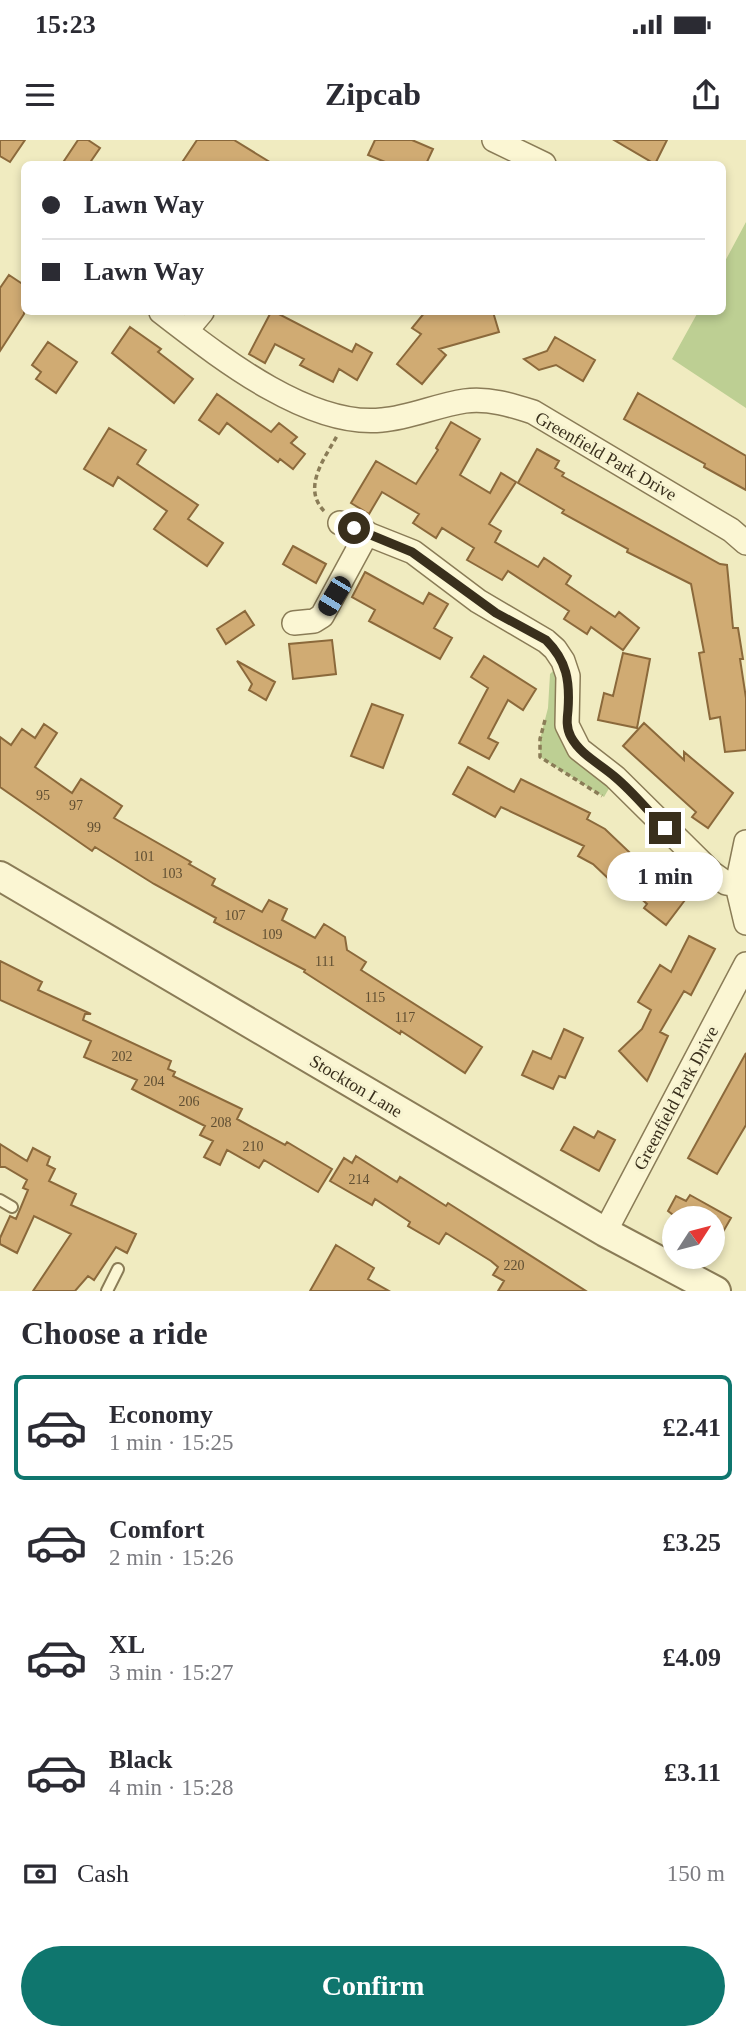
<!DOCTYPE html>
<html lang="en">
<head>
<meta charset="utf-8">
<style>
	body { margin:0; font-family:"Times New Roman",serif; background:#f2f2f3; color:#2b2b33; height:100vh; display:flex; flex-direction:column; font-size:26px; white-space:nowrap }
	* { box-sizing:border-box; margin:0 }
	p { font-size:23px; color:#7c7c81 }
	.icon { flex:none; width:38px; height:38px; fill:none; stroke:currentColor; stroke-width:2; stroke-linecap:round; stroke-linejoin:round }
	.map { position:relative; height:1151px; overflow:hidden }
	.details { display:flex; flex-direction:column; background:#fff; flex:1 }
	.details>* { flex:none }
	.hud { position:absolute; left:21px; top:21px; width:705px; height:154px; border-radius:10px; box-shadow:0 4px 10px #0003; display:grid; align-content:center; height:154px; padding:0 21px; background:#fff }
	.needle { width:46px; rotate:54deg }
	.fabs { position:absolute; left:662px; top:1066px; display:grid; gap:14px }
	.fabs a { display:grid; place-items:center; width:63px; height:63px; border-radius:50%; background:#fff; box-shadow:0 4px 10px #0003; font-size:35px }
	.end { position:absolute; width:32px; height:32px; margin:-16px; border:9px solid #392f1c; background:#fff; box-shadow:0 0 0 4px #fff }
	.from { border-radius:50% }
	.bubble { position:absolute; height:49px; border-radius:24px; background:#fff; box-shadow:0 4px 10px #0003; font-size:23px; font-weight:700; line-height:49px; text-align:center }
	.car { position:absolute; width:21px; height:42px; margin:-21px -10px; border-radius:9px; box-shadow:0 0 5px 2px #0007; background:linear-gradient(#222 24%,#8ab4d8 0 40%,#222 0 76%,#8ab4d8 0 86%,#222 0) }
	.hud b { display:flex; align-items:center; gap:24px; height:66px; font-size:26px }
	.hud b+b { border-top:2px solid #e1e1e2 }
	.hud i { width:18px; height:18px; background:#2b2b33 }
	ul { padding:0; list-style:none }
	li { display:flex; align-items:center; gap:21px; height:105px; margin:0 14px 10px; padding:0 7px; border:4px solid transparent; border-radius:10px }
	li div { flex:1 }
	li b { display:block; font-size:26px }
	li em { font-style:normal; font-weight:700 }
	li.current { border-color:#0f766e }
	li>.icon { width:63px; height:63px; stroke-width:1.5 }
	h2 { padding:0 21px; font-size:32px; line-height:84px }
	.pay { display:flex; align-items:center; gap:18px; height:77px; padding:0 21px; font-size:26px }
	.pay p { margin-inline-start:auto }
	.action { display:flex; gap:14px; margin-top:auto; padding:14px 21px }
	.action a { flex:1; height:80px; border-radius:42px; background:#0f766e; color:#fff; font-size:28px; font-weight:700; line-height:80px; text-align:center }
	.status { display:flex; justify-content:space-between; align-items:center; height:49px; padding:0 35px; background:#fff; direction:ltr }
	.status svg { height:19px; fill:currentColor }
	header { display:flex; justify-content:space-between; align-items:center; height:91px; padding:0 21px; background:#fff; font-size:32px; font-weight:700 }
	.map>svg:first-child { display:block }
	.green { fill:#bdcf93 }
	.building { fill:#d0ab73; stroke:#8b693b; stroke-width:2 }
	.lines { fill:none; stroke-linecap:round; stroke-linejoin:round }
	.service-casing { stroke:#8a7c57; stroke-width:14 }
	.minor-casing { stroke:#8a7c57; stroke-width:26 }
	.tertiary-casing { stroke:#8a7c57; stroke-width:32 }
	.path { stroke:#8a7c57; stroke-width:3.5; stroke-dasharray:5 3.5; stroke-linecap:butt }
	.service { stroke:#fbf6d3; stroke-width:10 }
	.minor { stroke:#fbf6d3; stroke-width:23 }
	.tertiary { stroke:#fbf6d3; stroke-width:28 }
	.route { stroke:#392f1c; stroke-width:9 }
	.labels { text-anchor:middle; dominant-baseline:central; stroke-width:6; stroke-linejoin:round; paint-order:stroke }
	.number-label { font-size:14px; fill:#5f4e32 }
	.street-label { font-size:18px; fill:#392f1c; stroke:#f7f3d0 }
</style>
</head>
<body>
<div class="status"><b>15:23</b><svg viewBox="0 0 49 12"><path d="M0 12V9h3v3zM5 12V6h3v6zM10 12V3h3v9zM15 12V0h3v12zM26 1h20v11H26zM47 4h2v5h-2z"/></svg></div>
<header><svg class="icon" aria-label="menu" viewBox="0 0 24 24"><path d="M4 6h16M4 12h16M4 18h16"/></svg>Zipcab<svg class="icon" aria-label="share" viewBox="0 0 24 24"><path d="M12 15V3M7 8l5-5 5 5M5 13v7h14v-7"/></svg></header>
<div class="map">
<svg width="746" height="1151" viewBox="0 0 746 1151">
	<rect width="100%" height="100%" fill="#f0ebc0"/>
	<path class="green" d="M746 82V268L672 219 698 172H723V125Z
		M556 528C559 550 555 594 567 611 574 622 599 636 611 645L604 657 540 617V599L548 568 550 534Z"/>
	<path class="building" d="M0 0H25L10 22 0 16Z
		M78 0H88L100 8 89 24H62Z
		M197 0H234L273 24H181Z
		M375 0H412L433 9 426 24H390L368 15Z
		M614 0H667L655 24Z
		M9 135 24 145V174L0 211V148Z
		M271 172H275L352 212 356 204 372 213 357 240 339 229 333 242 300 225 304 219 275 204 265 223 249 214Z
		M425 172H493L499 192 439 209 446 215 422 244 397 224 421 194 412 188Z
		M130 187 161 209 158 212 193 239 174 263 112 213Z
		M555 197 595 220 583 241 556 225 539 230 524 219 547 211Z
		M48 202 77 222 56 253 36 239 41 232 32 225Z
		M638 253 746 316V350L704 327 705 324 624 279Z
		M217 254 271 292 279 283 297 297 291 303 305 314 293 329 280 319 278 322 227 283 219 294 199 280Z
		M451 282 480 299 460 335 490 353 501 333 516 342 489 384 501 391 495 402 538 427 544 418 571 436 566 444 615 477 619 472 639 488 623 510 591 487 587 494 564 479 569 471 508 431 502 440 467 420 474 408 442 388 436 398 413 383 419 374 382 352 369 374 351 363 376 321 416 344 438 310 436 308Z
		M109 288 146 310 137 324 198 365 188 379 223 403 207 426 154 389 167 371 118 337 113 346 84 329Z
		M537 309 559 321 555 328 564 333 562 336 720 424 727 425 733 488H738L743 519H740L746 558V610L725 612 720 577 710 579 699 513 704 512 691 444 627 412 628 409 562 373 564 370 518 343Z
		M293 406 326 424 316 443 283 424Z
		M365 432 423 464 429 453 448 464 434 488 452 498 440 519 369 481 375 470 352 457Z
		M245 471 254 485 226 504 217 489Z
		M332 500 336 534 293 539 289 504Z
		M623 513 650 519 637 588 598 580 604 553 613 556Z
		M484 516 536 549 523 570 508 560 488 598 498 603 489 619 459 603 488 548 471 537Z
		M237 521 275 542 266 560 249 550 252 544Z
		M372 564 403 575 383 628 351 616Z
		M644 583 684 620V612L733 653 708 688 692 677 696 672 623 606Z
		M44 584 57 593 35 627 72 653 81 639 122 666 114 678 191 722 189 724 215 739 212 745 262 772 269 760 287 769 282 780 315 798 324 784 345 797 347 810 366 822 361 830 482 907 465 933 401 891 400 894 332 850 304 832 305 830 214 782 216 778 154 744 95 707 92 711 0 647V597L11 605 22 589 35 598Z
		M468 627 514 652 521 639 590 673 587 679 605 689 649 731 685 760 666 785 644 768 647 764 616 736 611 741 593 724 578 716 584 706 501 667 495 677 453 654Z
		M689 796 715 809 691 855 684 851 660 892 668 896 647 941 619 911 642 889 651 870 638 862 660 825 671 832Z
		M0 821 42 842 38 850 91 874H85L83 880 171 921 168 929 175 932 173 936 242 969 237 979 285 1005 287 1002 332 1029 318 1052 264 1020 259 1028 227 1010 220 1025 204 1017 213 1001 200 995 205 986 132 949 137 940 84 917 91 901 0 860Z
		M564 889 583 898 565 938 559 936 553 949 522 935 533 911 551 919Z
		M746 913V985L717 1034 688 1018Z
		M574 987 594 998 598 991 615 1000 599 1031 561 1010Z
		M0 1004 27 1021 33 1008 50 1017 47 1025 55 1029 49 1041 76 1054 71 1065 136 1094 127 1113 116 1107 94 1140 88 1136 75 1151H33L71 1094 34 1076 17 1113 0 1104V1098L10 1076 16 1079 28 1050 23 1048 27 1040 5 1027H0Z
		M356 1016 397 1042 400 1037 446 1066 448 1063 586 1151H498L504 1141 493 1135 498 1127 491 1121 446 1093 439 1104 408 1086 410 1082 375 1059 372 1065 330 1041 344 1018 352 1023Z
		M690 1055 731 1078 712 1111V1078H677L668 1071 676 1056 686 1061Z
		M336 1105 374 1128 368 1139 389 1151H310Z"/>
	<g class="lines">
		<defs>
			<path id="service" d="M0 1060 12 1067
				M107 1151 118 1129"/>
			<path id="minor" d="M494 0 544 24
				M161 172C217 215 308 288 382 280 410 278 437 265 465 261 489 258 511 265 533 272L731 390 746 403
				M186 191 202 172
				M340 383 413 412 478 461 546 501 555 509 563 521 568 536 567 585 579 609 615 637 712 733 726 743 737 745
				M294 483 314 481 322 476 367 393
				M746 702 737 745 746 783
				M605 1092 746 824"/>
			<path id="tertiary" d="M0 736 605 1092 716 1151"/>
		</defs>
		<use href="#service" class="service-casing"/>
		<use href="#minor" class="minor-casing"/>
		<use href="#tertiary" class="tertiary-casing"/>
		<path class="path" d="M324 371C302 348 324 319 337 296
			M545 580 540 599V617L602 656"/>
		<use href="#service" class="service"/>
		<use href="#minor" class="minor"/>
		<use href="#tertiary" class="tertiary"/>
	</g>
	<g class="lines">
		<path class="route" d="M354 388 412 412 496 473 546 500C567 521 570 541 568 570 567 579 566 588 571 597 580 614 600 624 615 637 633 652 648 671 665 688"/>
	</g>
	<g class="labels">
		<g class="number-label">
			<text x="43" y="655">95</text>
			<text x="76" y="665">97</text>
			<text x="94" y="687">99</text>
			<text x="144" y="716">101</text>
			<text x="172" y="733">103</text>
			<text x="235" y="775">107</text>
			<text x="272" y="794">109</text>
			<text x="325" y="821">111</text>
			<text x="375" y="857">115</text>
			<text x="405" y="877">117</text>
			<text x="122" y="916">202</text>
			<text x="154" y="941">204</text>
			<text x="189" y="961">206</text>
			<text x="221" y="982">208</text>
			<text x="253" y="1006">210</text>
			<text x="359" y="1039">214</text>
			<text x="514" y="1125">220</text>
		</g>
		<g class="street-label">
			<text transform="translate(606 316) rotate(30)">Greenfield Park Drive</text>
			<text transform="translate(356 946) rotate(31)">Stockton Lane</text>
			<text transform="translate(676 958) rotate(-62)">Greenfield Park Drive</text>
		</g>
	</g>
</svg>
<div class="fabs">
<a><svg class="needle" viewBox="-14 -14 28 28"><path d="M0-13l5 13h-10z" fill="#e53935"/><path d="M0 13l5-13h-10z" fill="#7c7c81"/></svg></a>
</div>
<i class="end from" style="left:354px;top:388px"></i>
<i class="end" style="left:665px;top:688px"></i>
<div class="bubble" style="left:607px;top:712px;width:116px">1 min</div>
<i class="car" style="left:334px;top:456px;rotate:211deg"></i>
<div class="hud">
<b><i class="from"></i>Lawn Way</b>
<b><i></i>Lawn Way</b>
</div>
</div>
<section class="details">
<h2>Choose a ride</h2>
<ul>
<li class="current"><svg class="icon" aria-label="car" viewBox="0 0 24 24"><path d="M5 17H2v-5l4-1 3-4h7l3 4 3 1v5h-3M9 17h6M6 11h13"/><circle cx="7" cy="17" r="2"/><circle cx="17" cy="17" r="2"/></svg><div><b>Economy</b><p>1 min · 15:25</p></div><em>£2.41</em></li>
<li><svg class="icon" aria-label="car" viewBox="0 0 24 24"><path d="M5 17H2v-5l4-1 3-4h7l3 4 3 1v5h-3M9 17h6M6 11h13"/><circle cx="7" cy="17" r="2"/><circle cx="17" cy="17" r="2"/></svg><div><b>Comfort</b><p>2 min · 15:26</p></div><em>£3.25</em></li>
<li><svg class="icon" aria-label="car" viewBox="0 0 24 24"><path d="M5 17H2v-5l4-1 3-4h7l3 4 3 1v5h-3M9 17h6M6 11h13"/><circle cx="7" cy="17" r="2"/><circle cx="17" cy="17" r="2"/></svg><div><b>XL</b><p>3 min · 15:27</p></div><em>£4.09</em></li>
<li><svg class="icon" aria-label="car" viewBox="0 0 24 24"><path d="M5 17H2v-5l4-1 3-4h7l3 4 3 1v5h-3M9 17h6M6 11h13"/><circle cx="7" cy="17" r="2"/><circle cx="17" cy="17" r="2"/></svg><div><b>Black</b><p>4 min · 15:28</p></div><em>£3.11</em></li>
</ul>
<div class="pay"><svg class="icon" aria-label="cash" viewBox="0 0 24 24"><path d="M3 7h18v10H3z"/><circle cx="12" cy="12" r="2"/></svg>Cash<p>150 m</p></div>
<div class="action"><a>Confirm</a></div>
</section>
</body>
</html>
